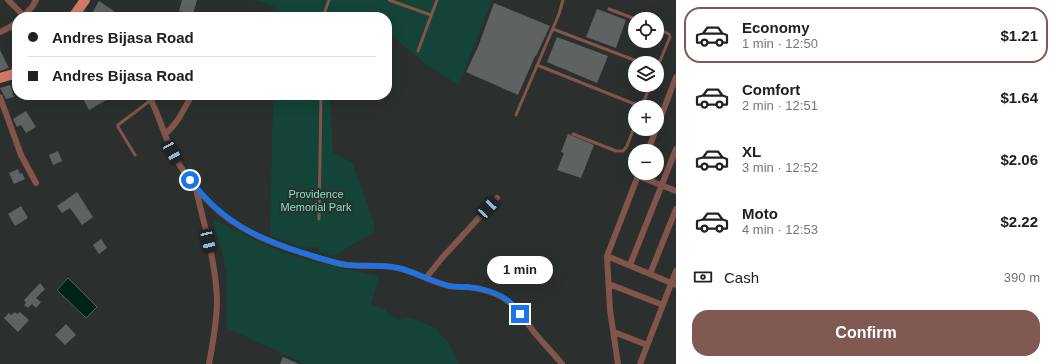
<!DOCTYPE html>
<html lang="en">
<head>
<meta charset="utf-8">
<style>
	body { margin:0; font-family:Arial,sans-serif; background:#f2f2f2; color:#202124; height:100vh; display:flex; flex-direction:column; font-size:15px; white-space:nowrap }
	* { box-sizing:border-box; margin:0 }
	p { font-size:13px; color:#757577 }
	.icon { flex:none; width:22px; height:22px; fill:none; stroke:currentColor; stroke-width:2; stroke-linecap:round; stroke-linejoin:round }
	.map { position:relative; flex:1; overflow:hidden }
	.panel { display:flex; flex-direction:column; background:#fff; width:380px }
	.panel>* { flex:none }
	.top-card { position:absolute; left:12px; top:12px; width:380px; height:88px; border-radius:16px; box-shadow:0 4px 16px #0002; display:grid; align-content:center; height:88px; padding:0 16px; background:#fff }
	.controls { position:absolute; left:628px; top:12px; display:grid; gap:8px }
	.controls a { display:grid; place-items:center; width:36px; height:36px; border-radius:50%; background:#fff; box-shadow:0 4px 16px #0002; font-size:20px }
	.end { position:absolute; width:18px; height:18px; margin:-9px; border:5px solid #1a73e8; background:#fff; box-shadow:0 0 0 2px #fff }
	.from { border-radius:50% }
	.bubble { position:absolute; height:28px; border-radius:14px; background:#fff; box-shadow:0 4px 16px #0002; font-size:13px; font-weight:600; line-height:28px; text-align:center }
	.car { position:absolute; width:12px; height:24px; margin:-12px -6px; border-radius:5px; box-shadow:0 0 3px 1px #0007; background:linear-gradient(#222 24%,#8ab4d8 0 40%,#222 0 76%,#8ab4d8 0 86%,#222 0) }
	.top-card b { display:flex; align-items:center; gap:14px; height:38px; font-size:15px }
	.top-card b+b { border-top:1px solid #e0e0e0 }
	.top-card i { width:10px; height:10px; background:#202124 }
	ul { padding:7px 0 0; list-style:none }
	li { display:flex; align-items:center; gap:12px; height:56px; margin:0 8px 6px; padding:0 8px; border:2px solid transparent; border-radius:16px }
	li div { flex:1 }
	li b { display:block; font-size:15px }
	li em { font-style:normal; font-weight:600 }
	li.current { border-color:#7f5952 }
	li>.icon { width:36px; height:36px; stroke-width:1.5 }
	.pay { display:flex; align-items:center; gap:10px; height:44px; padding:0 16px; font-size:15px }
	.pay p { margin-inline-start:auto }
	.primary-button { display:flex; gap:8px; margin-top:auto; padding:8px 16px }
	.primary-button a { flex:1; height:46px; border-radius:16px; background:#7f5952; color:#fff; font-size:16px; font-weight:600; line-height:46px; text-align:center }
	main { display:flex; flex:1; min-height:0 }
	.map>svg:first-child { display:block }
	.green { fill:#144337 }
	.water { fill:#002219; stroke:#49625b }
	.building { fill:#5e6361 }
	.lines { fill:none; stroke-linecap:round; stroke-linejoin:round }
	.service { stroke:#82554b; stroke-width:3 }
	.minor { stroke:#82554b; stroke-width:6 }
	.primary { stroke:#d37a66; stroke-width:10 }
	.route { stroke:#1a73e8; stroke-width:5 }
	.labels { text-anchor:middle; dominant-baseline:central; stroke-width:4; stroke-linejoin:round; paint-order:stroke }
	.park-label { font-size:11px; fill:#7ce4c7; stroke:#2b2f2e }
</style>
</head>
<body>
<main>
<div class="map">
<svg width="676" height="364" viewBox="0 0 676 364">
	<rect width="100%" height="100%" fill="#2b2f2e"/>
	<path class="green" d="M253 0H492L459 85 428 66 390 34 387 33V17H275V7Z
		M273 95H330L333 153 352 162 374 223V232L334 256 320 252 317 247 302 248 270 235Z
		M213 218C237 231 260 244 286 253 316 263 348 269 379 276L371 304 385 309 390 315 400 320 410 318 436 328 449 344 459 364H305L227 328V273Z"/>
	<path class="water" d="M68 278 97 307 86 318 57 290Z"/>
	<path class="building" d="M182 0H197L193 14 179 11Z
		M99 1 114 11 109 17H81L85 11 91 15Z
		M494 3 550 26 536 56H535L518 95 466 72 478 47Z
		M597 9 626 20 616 48 586 37Z
		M557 37 608 56 597 83 547 62Z
		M0 50 9 68 0 71Z
		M10 85 14 97 6 99 0 88Z
		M81 95H106L108 99 89 110Z
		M26 111 36 127 26 133 21 125 17 127 13 119Z
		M568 134 594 145 581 178 557 170 564 153 561 152Z
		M58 151 62 161 53 165 49 155Z
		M18 169 20 174 22 173 25 179 14 184 9 173Z
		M77 192 93 217 82 225 70 208 62 213 57 206Z
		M21 206 28 218 15 226 8 214Z
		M101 239 107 248 99 254 93 245Z
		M40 283 45 289 36 298 41 302 36 308 32 304 28 308 24 305 26 303 24 300Z
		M15 312 17 314 20 312 29 320 18 332 4 318 9 313 11 315Z
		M66 324 76 335 65 345 55 335Z
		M283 357 299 364H280Z"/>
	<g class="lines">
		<path class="service" d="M389 0 431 15
			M609 9 635 19
			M323 17 329 0
			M657 28 669 34 670 37 657 68
			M553 29 642 63
			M418 51 437 0
			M537 65 642 107
			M642 107 650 85
			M516 115 559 14 563 0
			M573 134 616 151H623L627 146 635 125
			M135 155 118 127V125L151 100
			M319 219 321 95"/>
		<path class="minor" d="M8 0 25 17
			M23 17 32 7 36 0
			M0 32 10 27 17 22
			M148 95C159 113 163 134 173 153 182 172 196 189 211 204 237 230 271 243 306 254 319 258 333 263 347 265 364 267 381 264 398 268 416 272 431 282 449 286 455 287 461 287 467 287 481 288 498 293 509 302 519 310 526 322 534 332 543 343 553 353 562 364
			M0 97 21 155 36 183
			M657 127 676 77
			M165 134C178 124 184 108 192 95
			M648 151 656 129
			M638 176 676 191
			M196 189C204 225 216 263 217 300 217 321 213 343 209 364
			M607 256 676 285
			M630 265 676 149
			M650 274 676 209
			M426 278 442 258 497 198
			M609 284 663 305
			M614 332 647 345
			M618 364 610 310 607 256 639 173
			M640 364 676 271"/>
		<path class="primary" d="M73 17 85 0
			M0 78 17 73"/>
	</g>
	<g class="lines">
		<path class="route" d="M190 180C223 222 254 237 303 253 317 257 332 262 347 265 364 267 381 264 398 268 416 272 432 282 450 286 456 287 462 287 468 287 482 288 500 293 510 302 514 306 517 310 520 314"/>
	</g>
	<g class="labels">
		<g class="park-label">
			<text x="316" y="194">Providence<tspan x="316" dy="13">Memorial Park</tspan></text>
		</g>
	</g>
</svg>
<div class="controls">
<a><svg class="icon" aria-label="locate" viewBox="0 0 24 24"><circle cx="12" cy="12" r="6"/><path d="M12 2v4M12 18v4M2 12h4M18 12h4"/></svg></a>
<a><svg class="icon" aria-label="layers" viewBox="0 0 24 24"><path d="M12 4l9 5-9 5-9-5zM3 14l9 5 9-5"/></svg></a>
<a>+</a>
<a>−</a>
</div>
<i class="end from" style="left:190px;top:180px"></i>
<i class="end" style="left:520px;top:314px"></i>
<div class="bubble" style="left:487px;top:256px;width:66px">1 min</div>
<i class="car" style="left:172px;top:152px;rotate:151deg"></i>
<i class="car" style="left:488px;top:208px;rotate:43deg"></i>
<i class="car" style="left:208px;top:241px;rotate:167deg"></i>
<div class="top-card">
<b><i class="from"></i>Andres Bijasa Road</b>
<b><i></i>Andres Bijasa Road</b>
</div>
</div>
<section class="panel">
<ul>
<li class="current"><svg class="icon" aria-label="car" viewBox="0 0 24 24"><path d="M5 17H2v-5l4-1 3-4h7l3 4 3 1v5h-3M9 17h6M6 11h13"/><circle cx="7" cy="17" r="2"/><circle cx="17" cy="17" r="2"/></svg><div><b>Economy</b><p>1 min · 12:50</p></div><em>$1.21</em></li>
<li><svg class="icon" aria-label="car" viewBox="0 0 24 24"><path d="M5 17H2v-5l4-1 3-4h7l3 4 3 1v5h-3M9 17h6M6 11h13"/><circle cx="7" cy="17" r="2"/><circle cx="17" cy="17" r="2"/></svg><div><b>Comfort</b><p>2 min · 12:51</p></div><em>$1.64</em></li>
<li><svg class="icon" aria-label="car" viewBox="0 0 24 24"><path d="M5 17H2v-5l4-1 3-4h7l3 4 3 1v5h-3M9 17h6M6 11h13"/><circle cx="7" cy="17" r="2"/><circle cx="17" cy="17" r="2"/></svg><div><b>XL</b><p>3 min · 12:52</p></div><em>$2.06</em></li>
<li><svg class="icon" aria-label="car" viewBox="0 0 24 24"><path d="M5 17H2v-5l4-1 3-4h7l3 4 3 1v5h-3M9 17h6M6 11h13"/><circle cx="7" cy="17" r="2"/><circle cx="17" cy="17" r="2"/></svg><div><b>Moto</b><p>4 min · 12:53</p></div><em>$2.22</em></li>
</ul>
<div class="pay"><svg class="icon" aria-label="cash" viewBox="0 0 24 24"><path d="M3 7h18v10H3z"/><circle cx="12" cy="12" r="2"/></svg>Cash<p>390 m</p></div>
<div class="primary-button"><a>Confirm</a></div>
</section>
</main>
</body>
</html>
